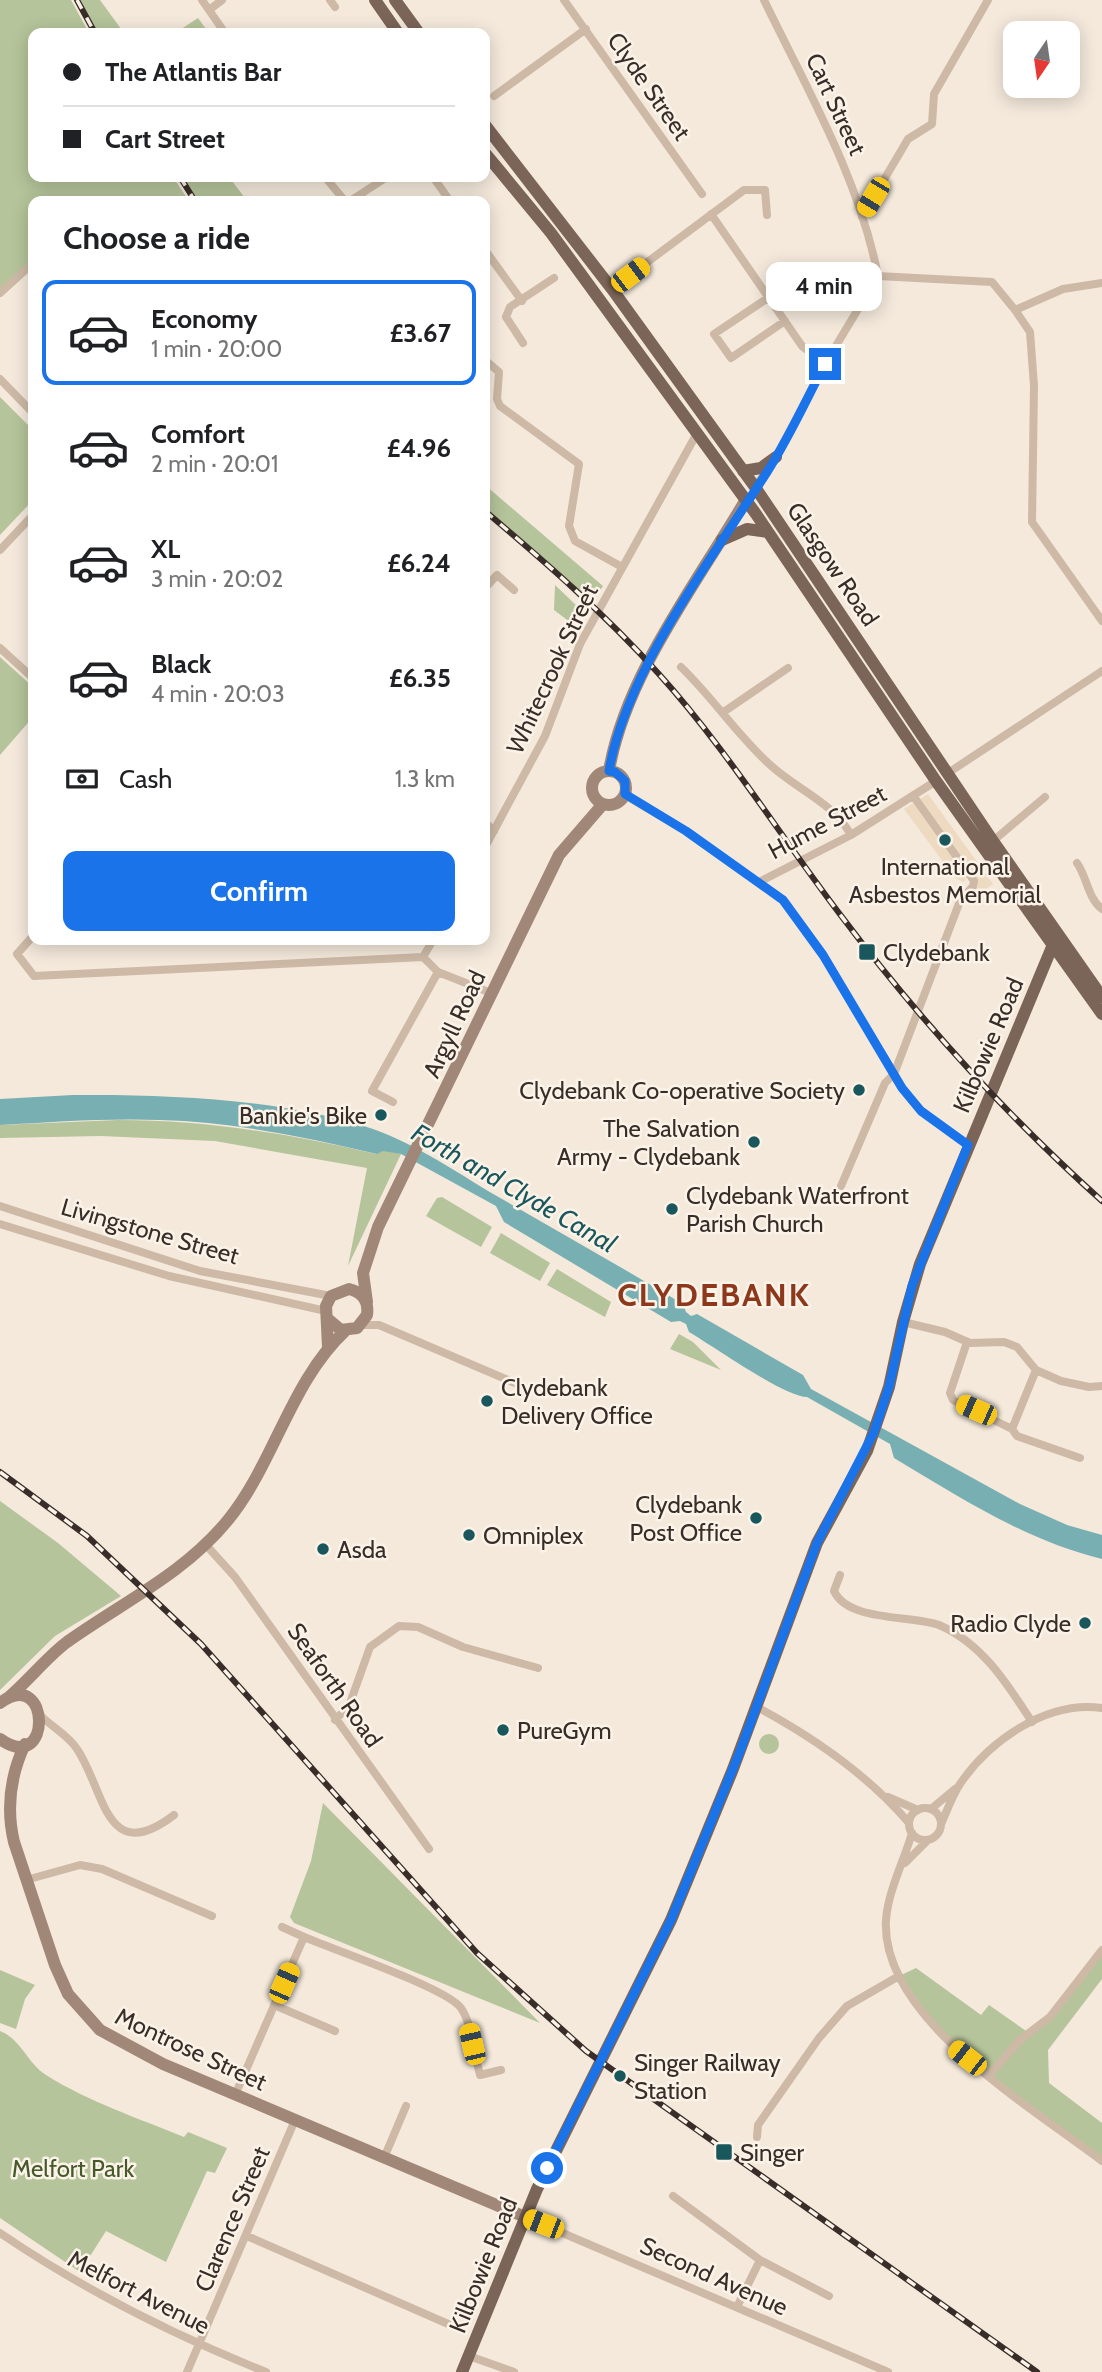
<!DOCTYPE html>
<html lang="en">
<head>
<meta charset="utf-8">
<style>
	body { margin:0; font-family:Cabin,sans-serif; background:#f6f6f6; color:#202124; height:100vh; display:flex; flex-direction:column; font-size:26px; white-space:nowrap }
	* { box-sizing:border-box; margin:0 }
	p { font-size:23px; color:#757577 }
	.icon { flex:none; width:38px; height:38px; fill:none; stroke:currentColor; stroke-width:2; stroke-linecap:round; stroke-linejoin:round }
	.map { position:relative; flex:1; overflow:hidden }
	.side { position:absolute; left:28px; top:196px; width:462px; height:749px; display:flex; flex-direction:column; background:#fff; border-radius:14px; box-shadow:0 4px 18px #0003 }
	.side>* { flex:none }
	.guide { position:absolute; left:28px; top:28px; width:462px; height:154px; border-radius:14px; box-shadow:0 4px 18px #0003; display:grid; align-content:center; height:154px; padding:0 35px; background:#fff }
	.needle { width:46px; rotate:193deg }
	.tools { position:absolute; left:1003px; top:21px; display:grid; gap:14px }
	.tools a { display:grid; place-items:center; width:77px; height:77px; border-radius:14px; background:#fff; box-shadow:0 4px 18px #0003; font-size:35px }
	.end { position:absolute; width:32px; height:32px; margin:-16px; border:9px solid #1a73e8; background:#fff; box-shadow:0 0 0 4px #fff }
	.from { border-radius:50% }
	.bubble { position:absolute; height:49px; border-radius:14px; background:#fff; box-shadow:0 4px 18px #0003; font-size:23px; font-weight:800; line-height:49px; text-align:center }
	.car { position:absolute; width:21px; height:42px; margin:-21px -10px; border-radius:9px; box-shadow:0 0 5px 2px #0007; background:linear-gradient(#f5c518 24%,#345 0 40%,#f5c518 0 76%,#345 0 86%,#f5c518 0) }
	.guide b { display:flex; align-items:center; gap:24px; height:66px; font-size:26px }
	.guide b+b { border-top:2px solid #e0e0e0 }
	.guide i { width:18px; height:18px; background:#202124 }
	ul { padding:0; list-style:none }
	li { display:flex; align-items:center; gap:21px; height:105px; margin:0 14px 10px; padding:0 21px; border:4px solid transparent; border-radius:14px }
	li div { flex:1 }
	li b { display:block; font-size:26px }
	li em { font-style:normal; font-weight:800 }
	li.current { border-color:#1a73e8 }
	li>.icon { width:63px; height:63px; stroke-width:1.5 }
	h2 { padding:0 35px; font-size:32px; line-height:84px }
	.pay { display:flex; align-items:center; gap:18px; height:77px; padding:0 35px; font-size:26px }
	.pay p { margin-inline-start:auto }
	.cta { display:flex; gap:14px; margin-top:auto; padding:14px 35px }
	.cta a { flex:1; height:80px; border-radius:14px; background:#1a73e8; color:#fff; font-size:28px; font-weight:800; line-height:80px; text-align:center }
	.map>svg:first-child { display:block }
	.green { fill:#b5c49a }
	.plaza { fill:#eddac1 }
	.water { fill:#78afb3 }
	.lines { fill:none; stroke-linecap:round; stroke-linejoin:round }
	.street { stroke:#cdb9a6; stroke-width:8 }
	.secondary { stroke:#a18777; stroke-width:12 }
	.primary { stroke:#7b6458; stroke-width:12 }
	.rail-casing { stroke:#382d28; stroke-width:6 }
	.rail { stroke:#fbf3e8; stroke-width:3.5; stroke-dasharray:10; stroke-linecap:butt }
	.route { stroke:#1a73e8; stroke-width:9 }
	.poi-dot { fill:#1a575d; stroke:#fbf3e8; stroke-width:2.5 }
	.labels { text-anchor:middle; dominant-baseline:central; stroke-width:5; stroke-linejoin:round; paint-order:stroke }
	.street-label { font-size:24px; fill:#382d28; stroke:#fbf3e8 }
	.poi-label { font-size:24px; fill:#382d28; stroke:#fbf3e8; text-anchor:start }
	.park-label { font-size:24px; fill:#46592a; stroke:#fbf3e8 }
	.water-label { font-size:26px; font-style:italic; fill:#1a575d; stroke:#fbf3e8 }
	.district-label { font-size:32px; font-weight:bold; letter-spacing:2px; fill:#8d381b; stroke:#fbf3e8 }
</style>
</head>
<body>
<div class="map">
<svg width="1102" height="2372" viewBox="0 0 1102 2372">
	<rect width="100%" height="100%" fill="#f4e9db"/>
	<path class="green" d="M0 0H71L89 33H33V177H173L189 201H33V263L0 293Z
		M77 0H100L124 33H95Z
		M198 18 209 33H175Z
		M180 177H229L245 198 241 201H195Z
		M0 397 33 430V500L0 535Z
		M485 485 603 586 593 602 485 511Z
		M555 585 580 609 574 625 554 610Z
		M0 657 33 687V717L0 755Z
		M118 1120C206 1120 291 1134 376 1154L383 1150 401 1154 348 1266 367 1168 215 1141 101 1136 0 1138V1125Z
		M442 1197 492 1227 481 1247 426 1216 437 1198Z
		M501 1233 550 1263 540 1281 490 1253Z
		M557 1269 611 1302 605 1317 547 1285Z
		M679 1334 693 1342 721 1370 670 1349Z
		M0 1501 58 1543 121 1596 55 1636 0 1690Z
		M759 1744a10 10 0 1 1 20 0a10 10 0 1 1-20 0Z
		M323 1803 540 2023 294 1923 290 1917 311 1861Z
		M1102 1950V1979L1048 2050 1049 2083 1102 2123V2161L945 2041 899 1976 916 1968 981 2015 989 2005 1029 2033 1050 2017Z
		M0 1970 35 1985 25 1999 16 2029 0 2023Z
		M0 2031C21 2039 28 2064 46 2075 89 2102 138 2118 184 2137L188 2132 227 2148 215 2173 207 2171 166 2262 106 2231 80 2272 0 2218Z"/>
	<path class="plaza" d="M928 794 993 884 978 894 967 876 964 882 955 878 904 809Z"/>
	<path class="water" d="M73 1095C166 1094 285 1099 373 1129 416 1144 456 1172 495 1195 558 1231 621 1267 683 1304L686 1312 691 1316 697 1314 803 1375 811 1389 1020 1504 1067 1525 1102 1535V1559C1027 1541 959 1497 894 1458L890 1444 807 1397C785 1397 713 1346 689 1332L686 1324 680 1321 671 1322 504 1222 496 1206 401 1154 383 1151 377 1154C306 1137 233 1122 160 1120 107 1118 53 1122 0 1125V1099Z"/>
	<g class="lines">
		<path class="street" d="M202 0 225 33
			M330 0 335 7
			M564 0 702 194
			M209 10 222 0
			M494 96 586 29
			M325 177 345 201
			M433 177 450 201
			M350 201 387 177
			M711 214 802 346 825 364
			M862 217 908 139 932 124 934 94 988 0
			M485 250 522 301
			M630 275 744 190H765L767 215
			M878 276 992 282 1015 310 1063 289 1102 283
			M0 293 33 263
			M768 298 714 334 731 358 785 321
			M1015 310 1030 332 1034 386 1032 522 1102 621
			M523 343 506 317 510 307 554 278
			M485 360 499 372 497 399 500 406 579 464 569 526 575 541 622 567
			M0 379 33 413
			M755 487 776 457 825 364 878 276C859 178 807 89 764 0
			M0 550 33 515
			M485 588 497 575 514 590
			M0 648 33 678
			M681 667C712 697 736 733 767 762 796 790 831 800 851 835
			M725 711 788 668
			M948 773 1102 671
			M625 795 686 831 783 900 823 955 902 1088 921 1111 968 1145
			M485 822 494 831
			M993 841 1045 797
			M485 847 545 736 580 644 696 435
			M1077 863C1087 877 1088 899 1102 909
			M759 882 851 835 936 781
			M33 936 17 954 34 976 423 957 438 972 491 993
			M423 957 433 940
			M393 1102 372 1091 438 972
			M841 1186 885 1083 894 1074 960 901 973 886 974 881 914 797
			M0 1206 200 1271 331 1296
			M0 1224 169 1276 326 1311
			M903 1322 945 1332 970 1343 1004 1342 1017 1347 1036 1370 1061 1381 1089 1387 1102 1386
			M362 1325H379L522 1386
			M967 1342 950 1393 953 1400 1012 1429
			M1036 1370 1012 1429 1017 1436 1080 1458
			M206 1545 235 1577 429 1849
			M840 1575 834 1591C848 1622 913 1615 939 1625 982 1643 1008 1685 1032 1722
			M757 1707C813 1737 868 1775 909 1823
			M41 1716C52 1727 69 1736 77 1749 105 1790 105 1868 174 1815
			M335 1720 349 1706 370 1647 399 1626 418 1627 463 1647 538 1668
			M888 1797 918 1810
			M909 1824a16 16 0 1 1 32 0a16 16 0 1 1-32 0Z
			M931 1809 955 1789
			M941 1824C947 1811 952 1796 960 1784 989 1741 1047 1700 1102 1708
			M912 1833C904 1861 888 1891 886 1920 880 2018 1033 2108 1102 2161
			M905 1863 928 1840
			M26 1880 80 1865 102 1869 212 1916
			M282 1927 304 1937
			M274 2005 335 2031
			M989 2075 1021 2039 1050 2017 1102 1950
			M235 2095 304 1937C332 1949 447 1988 461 2008 473 2026 474 2054 480 2075L501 2070
			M757 2137 758 2125 819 2038 847 2006 899 1976
			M384 2158 406 2106
			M673 2196 760 2260 737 2307
			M525 2217 888 2372
			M0 2233C84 2290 171 2334 266 2372
			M247 2236 455 2327
			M760 2260 829 2296
			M469 2356 514 2372
			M187 2372 295 2120"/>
		<path class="secondary" d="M609 771C625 676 697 583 745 501
			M592 788a17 17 0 1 1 34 0a17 17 0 1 1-34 0Z
			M367 1302 363 1273 378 1227 559 855 603 804
			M328 1347 326 1306 331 1296 349 1289C362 1292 369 1301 367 1315L357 1328 341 1330 328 1319
			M9 1697C29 1680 47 1657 67 1642 123 1602 184 1574 228 1520 275 1462 290 1382 346 1330
			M0 1703C51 1665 53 1777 0 1739
			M25 1744C10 1776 6 1808 14 1842L55 1965 68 1994 100 2030 163 2064 525 2217"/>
		<path class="primary" d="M375 0 398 33
			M395 0 419 33
			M485 125 612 289 755 487 993 841 1102 997
			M485 153 551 233 756 514 936 781 1102 1014
			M743 471 761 468 776 457
			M722 540 747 529 768 532
			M462 2372 537 2189 671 1920 733 1769 817 1543 867 1451 889 1387 903 1322 920 1264 1057 935"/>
		<defs>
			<path id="rail" d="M77 0 95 33
				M180 177 195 201
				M485 511C545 562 605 614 658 673 725 747 779 834 839 913 918 1018 1005 1114 1102 1201
				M0 1472 87 1536 201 1644 477 1953 586 2051 1037 2372"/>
		</defs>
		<use href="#rail" class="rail-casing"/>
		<use href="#rail" class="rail"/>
	</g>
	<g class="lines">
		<path class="route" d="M547 2168 671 1920 739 1754 817 1543 874 1432 889 1387 912 1286 968 1145 921 1111 902 1088 823 955 783 900 686 831 625 794V781L615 772 609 771C626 671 713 557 767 472 789 438 806 400 825 364"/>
	</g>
	<g class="poi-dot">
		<circle cx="945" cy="840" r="7"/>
		<rect x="858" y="943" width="18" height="18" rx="3.5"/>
		<circle cx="859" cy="1090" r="7"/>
		<circle cx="381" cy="1115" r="7"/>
		<circle cx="754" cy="1142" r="7"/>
		<circle cx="672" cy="1209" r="7"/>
		<circle cx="487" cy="1401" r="7"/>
		<circle cx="756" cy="1518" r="7"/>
		<circle cx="469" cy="1535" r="7"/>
		<circle cx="323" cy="1549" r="7"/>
		<circle cx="1085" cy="1623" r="7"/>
		<circle cx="503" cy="1730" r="7"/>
		<circle cx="620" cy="2076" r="7"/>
		<rect x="715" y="2143" width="18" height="18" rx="3.5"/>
	</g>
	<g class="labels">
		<g class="street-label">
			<text transform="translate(649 86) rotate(55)">Clyde Street</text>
			<text transform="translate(836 104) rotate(65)">Cart Street</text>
			<text transform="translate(833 564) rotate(56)">Glasgow Road</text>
			<text transform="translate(552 669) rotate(-65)">Whitecrook Street</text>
			<text transform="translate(827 822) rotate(-28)">Hume Street</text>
			<text transform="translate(454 1024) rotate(-65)">Argyll Road</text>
			<text transform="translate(988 1045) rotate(-67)">Kilbowie Road</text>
			<text transform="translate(150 1231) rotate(16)">Livingstone Street</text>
			<text transform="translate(335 1685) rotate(55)">Seaforth Road</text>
			<text transform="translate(191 2049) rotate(25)">Montrose Street</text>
			<text transform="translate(232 2219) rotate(-67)">Clarence Street</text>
			<text transform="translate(483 2265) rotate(-68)">Kilbowie Road</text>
			<text transform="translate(714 2276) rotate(24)">Second Avenue</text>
			<text transform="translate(139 2292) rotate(27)">Melfort Avenue</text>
		</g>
		<g class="poi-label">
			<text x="945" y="866" text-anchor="middle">International<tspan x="945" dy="28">Asbestos Memorial</tspan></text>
			<text x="883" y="952">Clydebank</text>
			<text x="845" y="1090" text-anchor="end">Clydebank Co-operative Society</text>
			<text x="367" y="1115" text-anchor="end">Bankie's Bike</text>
			<text x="740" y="1128" text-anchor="end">The Salvation<tspan x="740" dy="28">Army - Clydebank</tspan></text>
			<text x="686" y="1195">Clydebank Waterfront<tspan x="686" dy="28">Parish Church</tspan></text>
			<text x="501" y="1387">Clydebank<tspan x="501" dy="28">Delivery Office</tspan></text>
			<text x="742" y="1504" text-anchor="end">Clydebank<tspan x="742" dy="28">Post Office</tspan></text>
			<text x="483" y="1535">Omniplex</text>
			<text x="337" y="1549">Asda</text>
			<text x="1071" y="1623" text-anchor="end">Radio Clyde</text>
			<text x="517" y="1730">PureGym</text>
			<text x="634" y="2062">Singer Railway<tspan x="634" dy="28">Station</tspan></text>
			<text x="740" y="2152">Singer</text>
		</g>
		<g class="park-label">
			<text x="73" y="2168">Melfort Park</text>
		</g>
		<g class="water-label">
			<text transform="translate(514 1188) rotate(30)">Forth and Clyde Canal</text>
		</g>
		<g class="district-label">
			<text x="714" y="1294">CLYDEBANK</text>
		</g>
	</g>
</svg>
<div class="tools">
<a><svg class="needle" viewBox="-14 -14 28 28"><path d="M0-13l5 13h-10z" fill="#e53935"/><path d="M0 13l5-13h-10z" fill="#757577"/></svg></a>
</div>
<i class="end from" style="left:547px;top:2168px"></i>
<i class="end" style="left:825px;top:364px"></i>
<div class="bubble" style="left:766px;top:262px;width:116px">4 min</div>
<i class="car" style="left:873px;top:197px;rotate:211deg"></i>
<i class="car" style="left:630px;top:275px;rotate:53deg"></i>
<i class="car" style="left:976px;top:1410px;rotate:294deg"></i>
<i class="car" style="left:284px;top:1983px;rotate:24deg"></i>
<i class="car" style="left:472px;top:2044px;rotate:347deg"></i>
<i class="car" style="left:967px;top:2058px;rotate:308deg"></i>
<i class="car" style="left:543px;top:2224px;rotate:291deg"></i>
<div class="guide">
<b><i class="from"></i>The Atlantis Bar</b>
<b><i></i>Cart Street</b>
</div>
<section class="side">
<h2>Choose a ride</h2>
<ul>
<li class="current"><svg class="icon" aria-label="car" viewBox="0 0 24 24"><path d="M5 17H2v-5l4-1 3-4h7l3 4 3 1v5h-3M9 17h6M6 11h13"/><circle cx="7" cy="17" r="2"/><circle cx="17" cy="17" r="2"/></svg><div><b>Economy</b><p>1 min · 20:00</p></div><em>£3.67</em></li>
<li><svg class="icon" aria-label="car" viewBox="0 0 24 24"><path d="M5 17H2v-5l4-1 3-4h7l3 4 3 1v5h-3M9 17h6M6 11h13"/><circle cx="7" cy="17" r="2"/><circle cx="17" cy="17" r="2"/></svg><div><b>Comfort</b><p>2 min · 20:01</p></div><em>£4.96</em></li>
<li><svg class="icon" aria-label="car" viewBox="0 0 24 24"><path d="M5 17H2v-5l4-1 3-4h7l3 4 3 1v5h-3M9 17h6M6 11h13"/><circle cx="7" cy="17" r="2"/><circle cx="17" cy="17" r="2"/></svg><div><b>XL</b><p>3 min · 20:02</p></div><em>£6.24</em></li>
<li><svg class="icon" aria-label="car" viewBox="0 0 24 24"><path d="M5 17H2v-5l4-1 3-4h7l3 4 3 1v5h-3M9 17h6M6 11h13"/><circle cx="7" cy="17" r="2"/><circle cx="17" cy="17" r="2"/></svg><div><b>Black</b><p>4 min · 20:03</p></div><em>£6.35</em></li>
</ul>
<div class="pay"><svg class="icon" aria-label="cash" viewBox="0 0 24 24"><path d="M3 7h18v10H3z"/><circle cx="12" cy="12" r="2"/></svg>Cash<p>1.3 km</p></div>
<div class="cta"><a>Confirm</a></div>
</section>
</div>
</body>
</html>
